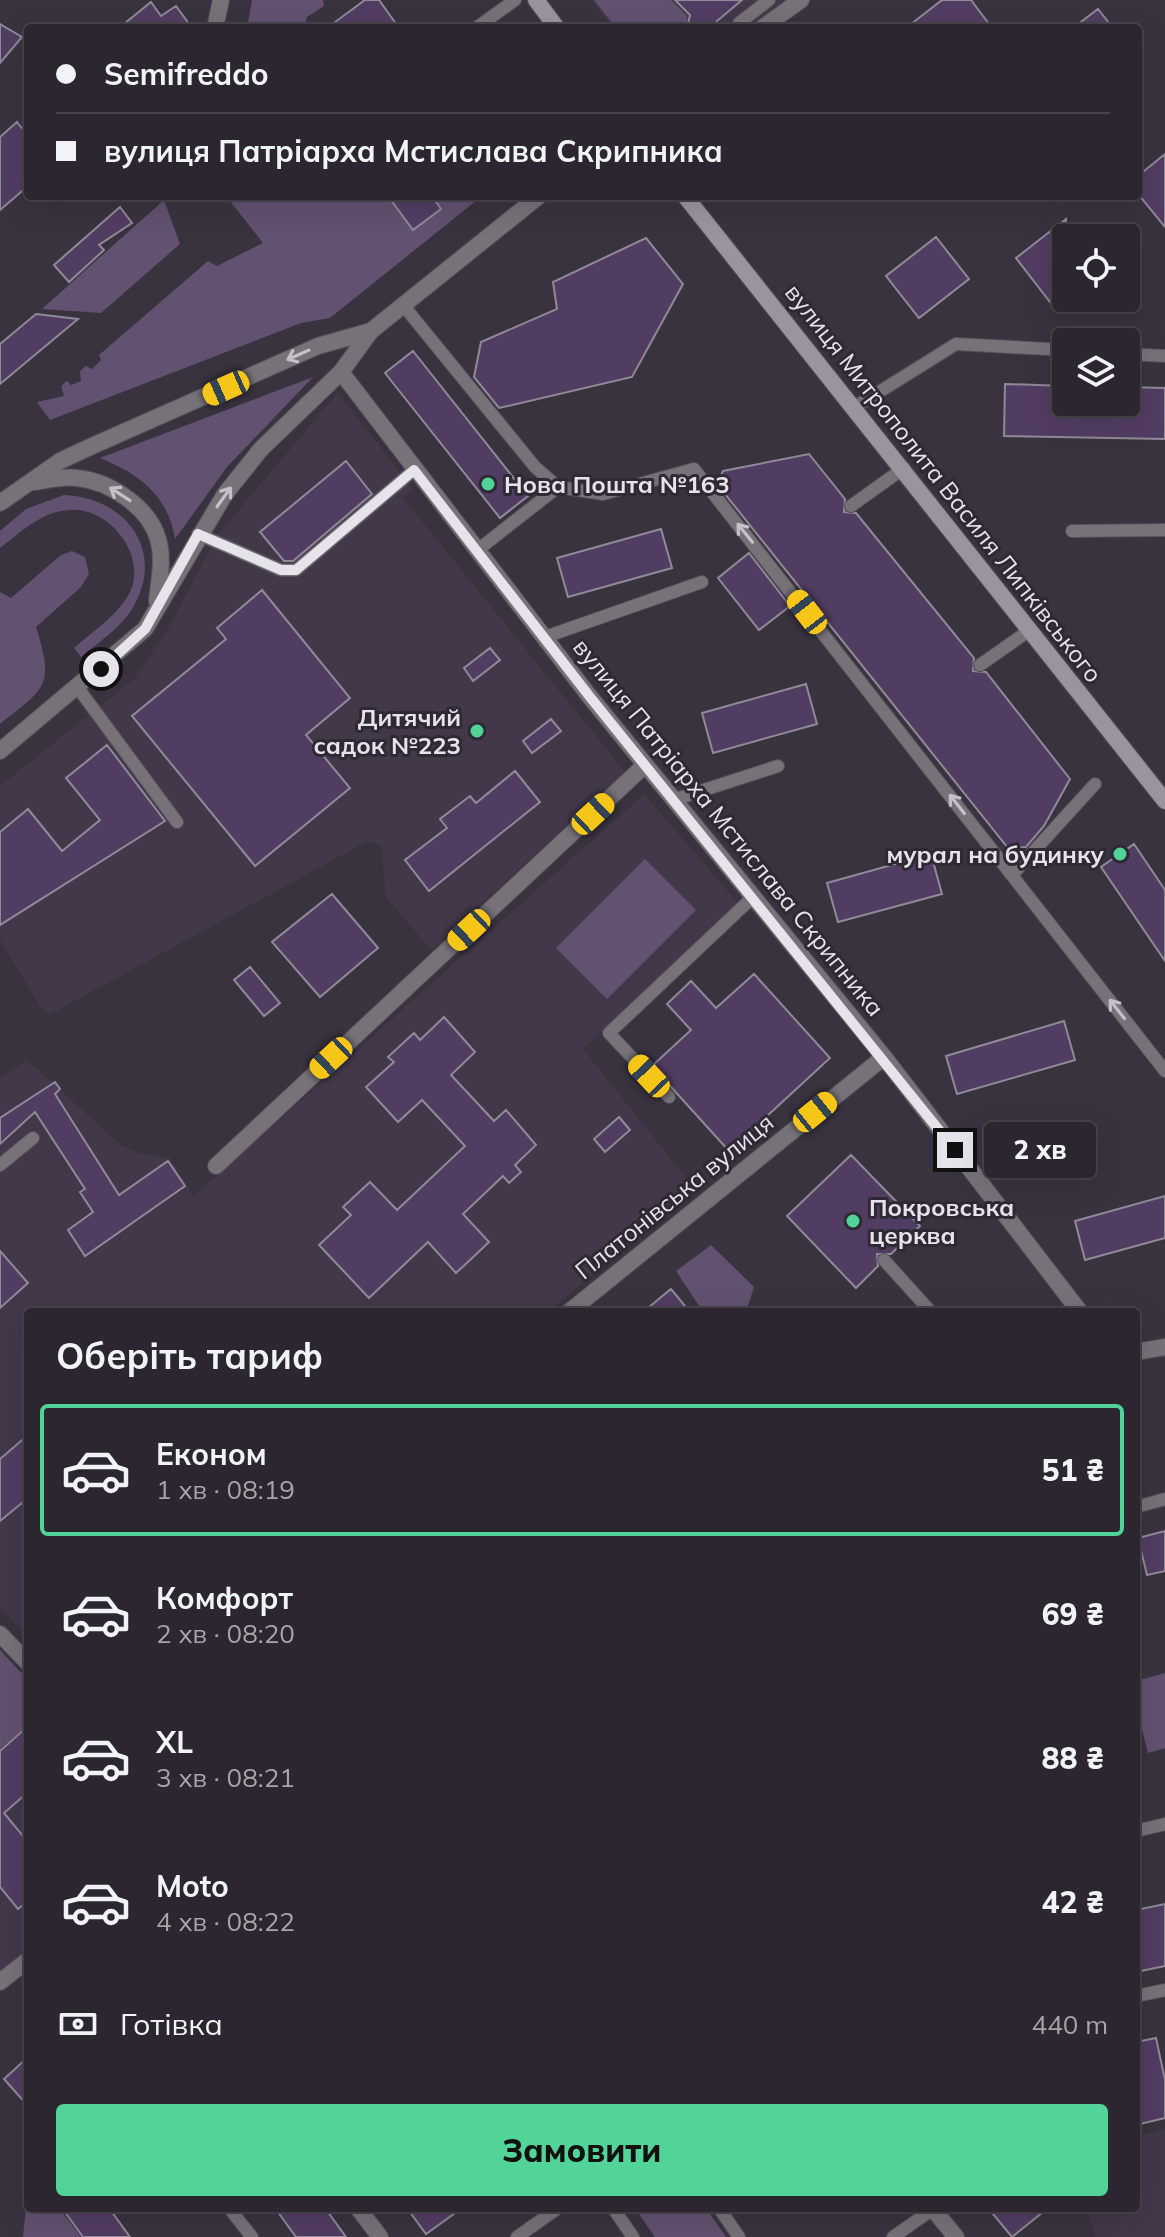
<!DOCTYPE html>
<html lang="uk">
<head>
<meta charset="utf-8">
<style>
	body { margin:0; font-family:Mulish,sans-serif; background:#332e37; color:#f1f3f6; height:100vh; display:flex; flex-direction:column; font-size:30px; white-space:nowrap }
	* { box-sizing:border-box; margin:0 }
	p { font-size:26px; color:#a6a5aa }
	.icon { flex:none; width:44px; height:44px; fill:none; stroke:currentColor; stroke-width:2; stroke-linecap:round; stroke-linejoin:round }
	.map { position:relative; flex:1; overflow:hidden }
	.details { position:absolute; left:24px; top:1308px; width:1116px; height:904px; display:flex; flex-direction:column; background:#2b262f; border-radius:8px; box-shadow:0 8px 32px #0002,0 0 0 2px #47434b }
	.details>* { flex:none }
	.guide { position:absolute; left:24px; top:24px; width:1118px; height:176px; border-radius:8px; box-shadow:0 8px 32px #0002,0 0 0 2px #47434b; display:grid; align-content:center; height:176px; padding:0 32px; background:#2b262f }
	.buttons { position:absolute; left:1052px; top:224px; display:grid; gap:16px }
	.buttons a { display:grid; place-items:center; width:88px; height:88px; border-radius:8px; background:#2b262f; box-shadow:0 8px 32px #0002,0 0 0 2px #47434b; font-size:40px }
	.end { position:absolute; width:36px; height:36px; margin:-18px; border:10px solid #e7e3eb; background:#111; box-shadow:0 0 0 4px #111 }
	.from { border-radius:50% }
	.bubble { position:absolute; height:56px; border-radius:8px; background:#2b262f; box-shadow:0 8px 32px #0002,0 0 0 2px #47434b; font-size:26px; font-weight:800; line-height:56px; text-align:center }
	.car { position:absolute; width:24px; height:48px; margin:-24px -12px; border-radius:10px; box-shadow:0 0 6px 2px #0007; background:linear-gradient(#f5c518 24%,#345 0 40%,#f5c518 0 76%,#345 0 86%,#f5c518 0) }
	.guide b { display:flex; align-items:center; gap:28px; height:76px; font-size:30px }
	.guide b+b { border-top:2px solid #47434b }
	.guide i { width:20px; height:20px; background:#f1f3f6 }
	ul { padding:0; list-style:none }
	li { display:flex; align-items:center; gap:24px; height:132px; margin:0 16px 12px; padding:0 16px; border:4px solid transparent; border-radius:8px }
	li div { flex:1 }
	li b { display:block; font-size:30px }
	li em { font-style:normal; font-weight:800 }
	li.on { border-color:#52d397 }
	li>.icon { width:72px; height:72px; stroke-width:1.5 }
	h2 { padding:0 32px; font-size:36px; line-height:96px }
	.pay { display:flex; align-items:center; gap:20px; height:88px; padding:0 32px; font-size:30px }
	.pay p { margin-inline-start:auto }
	.primary-button { display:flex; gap:16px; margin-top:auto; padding:16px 32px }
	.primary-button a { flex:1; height:92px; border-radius:8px; background:#52d397; color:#111; font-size:32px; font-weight:800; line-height:92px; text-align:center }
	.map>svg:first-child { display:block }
	.built { fill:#42384a }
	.green { fill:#625170 }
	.building { fill:#523d62; stroke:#908997; stroke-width:2 }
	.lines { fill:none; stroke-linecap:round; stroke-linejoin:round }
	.service-casing { stroke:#554f5b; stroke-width:14 }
	.minor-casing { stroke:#554f5b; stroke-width:18 }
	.tertiary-casing { stroke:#554f5b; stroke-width:18 }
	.secondary-casing { stroke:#554f5b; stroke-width:18 }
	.service { stroke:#767278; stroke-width:12 }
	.minor { stroke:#767278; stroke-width:16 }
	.tertiary { stroke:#767278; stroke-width:16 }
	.secondary { stroke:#99949e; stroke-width:16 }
	.oneway { stroke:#c5c1c8 }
	.route { stroke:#e7e3eb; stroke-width:10 }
	.poi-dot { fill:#52d397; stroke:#2f2935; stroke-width:3 }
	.labels { text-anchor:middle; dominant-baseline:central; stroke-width:6; stroke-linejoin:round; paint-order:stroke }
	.street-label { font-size:24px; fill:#e7e3eb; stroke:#2f2935 }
	.poi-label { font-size:24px; font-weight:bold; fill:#e7e3eb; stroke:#2f2935; text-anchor:start }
</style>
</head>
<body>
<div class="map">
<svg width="1165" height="2237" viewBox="0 0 1165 2237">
	<rect width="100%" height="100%" fill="#39333f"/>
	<path class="built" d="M591 0H786L746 28H613Z
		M338 393 413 489 403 498 625 772 431 950 385 896 382 846 368 841 49 1015 42 1009 0 940V786L134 679 170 625 219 533Z
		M644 794 738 903 583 1049 695 1189 548 1312H28V1638L0 1607V1077L27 1060 121 1145 141 1154 169 1158 194 1196Z
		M28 1725V1953L0 1974V1749Z
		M1165 2129V2237H1096L1086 2208H1136V2136Z"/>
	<path class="green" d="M252 0H323L324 6 307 17 304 28H247Z
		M594 0H671L687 16V28H616Z
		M226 196H482L330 318 301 323 50 420 37 402 64 396 61 386 67 381 71 385 81 381 80 371 86 366 92 369 101 360 99 355 208 261 217 266 263 243Z
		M164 200 180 244 101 313 42 309Z
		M313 377 227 467 175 539C168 495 139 474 100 458Z
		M64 495C123 497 166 548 134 606 122 627 99 642 81 657L74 648C92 632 115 617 128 596 150 558 110 507 70 510 42 511 21 532 0 548V531L26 509Z
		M72 551 85 557 89 574 81 587 36 627C55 687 45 688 0 724V592L11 598 61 555Z
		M645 859 696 910 607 999 556 948Z
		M711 1245 754 1287 746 1312H703L676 1271Z
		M0 1650 28 1680V1725L0 1749Z
		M1165 1673V1748L1148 1753 1136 1706V1681Z
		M28 2187V2208H59L81 2237H23Z
		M639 2208H706L726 2237H655L636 2210Z"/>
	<path class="building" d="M365 0H379L399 28H327Z
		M675 0H742L717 21 714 28H687L690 15Z
		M942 0H971L992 28H906Z
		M151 2 161 16 176 6 192 28H119Z
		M1098 9 1113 28H1073Z
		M0 24 22 37 0 63Z
		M17 122 28 136V186L0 210V137Z
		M1165 154V227L1138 194V176Z
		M388 196H432L441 209 413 230Z
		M120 207 132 223 99 245 104 250 69 282 54 265Z
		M1066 219V289L1050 302 1016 258Z
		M936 237 969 279 919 318 886 276Z
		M646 238 683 284 632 377 499 408 474 377 481 342 557 309 553 282Z
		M36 314 78 319 0 384V344Z
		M413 351 528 496 500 518 385 373Z
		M1005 384 1066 386V402H1126V387L1165 388V439L1004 436Z
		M809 454 845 499 844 512 856 513 974 658 973 671 986 672 1070 779 1044 826 1026 847 1008 848 717 484 723 471Z
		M346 461 372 494 293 561H284L260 532Z
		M661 529 672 568 568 597 557 558Z
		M749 553 790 606 759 630 718 578Z
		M262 590 350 698 306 735 350 788 255 866 132 716 226 639 217 628Z
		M490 648 500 660 473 681 464 668Z
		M806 684 817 724 713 753 702 713Z
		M551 719 561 731 532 753 523 741Z
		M107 745 165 821 0 925V832L28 809 62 851 100 820 66 778Z
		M515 771 540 802 429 891 405 860 447 828 440 819 470 796 476 803Z
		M1134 844 1165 890V961L1101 867Z
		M931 854 942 894 838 922 827 883Z
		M332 894 378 948 320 997 272 942Z
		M250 967 280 1003 264 1016 234 980Z
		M754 974 830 1058 729 1151 652 1066 691 1030 667 1004 691 981 716 1008Z
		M444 1017 475 1052 451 1075 494 1121 506 1110 536 1145 515 1165 521 1172 509 1183 503 1176 463 1214 489 1242 469 1261 456 1273 428 1242 369 1298 319 1245 351 1215 343 1207 370 1182 397 1210 465 1146 422 1100 398 1122 366 1087 394 1062 388 1057 414 1033 420 1040Z
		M1064 1021 1075 1060 957 1094 946 1056Z
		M55 1082 60 1089 55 1094 119 1195 168 1161 185 1186 85 1256 68 1230 93 1212 80 1192 85 1189 35 1112 0 1144V1118Z
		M619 1117 630 1130 605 1152 594 1139Z
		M851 1155 920 1226 891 1254H877L878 1266 856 1288 787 1216Z
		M1165 1196V1238L1085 1260 1075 1221Z
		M0 1251 28 1283 0 1308Z
		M671 1289 690 1312H643Z
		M28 1435V1498L0 1521V1459Z
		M1165 1531V1571L1147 1575 1138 1538Z
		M28 1726V1792L4 1813 28 1842V1901L18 1909 0 1887V1751Z
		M1165 1904V1966L1136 1972V1910Z
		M1156 2038 1165 2080V2118L1136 2125V2042Z
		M28 2057V2106L4 2079Z
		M62 2208H109L130 2237H83Z
		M275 2208H325L346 2237H296Z
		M407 2208H462L426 2234Z
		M988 2208H1048L1012 2237Z"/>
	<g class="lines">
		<defs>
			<path id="service" d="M739 23 769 0
				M476 28 515 0
				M403 305 535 467 558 487 603 494 694 469 1165 1071
				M1126 354 1165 356
				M855 407 956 344 1066 350
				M851 506 904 468
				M1072 531 1165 530
				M198 534 281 570H296L414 470
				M479 549 558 487
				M545 637 702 582
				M980 665 1030 630
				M78 688 177 822
				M673 800 778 766
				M1012 875 1095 784
				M669 1097 609 1033 753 897
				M0 1165 33 1138
				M884 1260 931 1312
				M1136 1507 1165 1499
				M1136 1831 1165 1824
				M1136 1996 1165 1990
				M229 2208 252 2237
				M613 2208 633 2237
				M719 2208 739 2237
				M517 2237 558 2208
				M893 2237 933 2209"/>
			<path id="minor" d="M215 28 221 0
				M341 372 590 697 884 1057 1080 1312
				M216 1166 645 765
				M569 1312 884 1057
				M0 1634 28 1663
				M358 2208 380 2237
				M932 2208 956 2237"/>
			<path id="tertiary" d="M762 28 801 0
				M34 482C48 480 63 476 77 478 109 481 149 507 158 539 164 559 159 581 157 601
				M0 503 60 461 92 446 318 346 371 331 539 196
				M0 751 145 629 225 494 261 449 341 372 371 331
				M1136 1352 1165 1347
				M0 1982 28 1960"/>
			<path id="secondary" d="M536 0 557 28
				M685 196 1165 801"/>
		</defs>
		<use href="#service" class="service-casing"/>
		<use href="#minor" class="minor-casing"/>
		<use href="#tertiary" class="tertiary-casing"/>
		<use href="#secondary" class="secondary-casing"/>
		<use href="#service" class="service"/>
		<use href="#minor" class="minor"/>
		<use href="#tertiary" class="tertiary"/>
		<use href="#secondary" class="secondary"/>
	</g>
	<defs><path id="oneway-shaft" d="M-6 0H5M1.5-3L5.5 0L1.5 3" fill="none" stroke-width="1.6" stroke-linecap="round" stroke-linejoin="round" transform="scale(2)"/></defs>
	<g class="oneway">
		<use href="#oneway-shaft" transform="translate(298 355) rotate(156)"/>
		<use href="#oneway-shaft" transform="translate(120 494) rotate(-147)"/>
		<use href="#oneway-shaft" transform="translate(224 497) rotate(-54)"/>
		<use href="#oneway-shaft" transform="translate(745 533) rotate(-129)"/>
		<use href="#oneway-shaft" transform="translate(957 804) rotate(-128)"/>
		<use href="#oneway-shaft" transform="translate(1117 1009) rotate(-128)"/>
	</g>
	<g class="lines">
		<path class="route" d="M101 669 145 629 198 534 281 570H296L414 470 590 697 955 1150"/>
	</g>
	<g class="poi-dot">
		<circle cx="488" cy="484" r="8"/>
		<circle cx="477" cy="731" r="8"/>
		<circle cx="1120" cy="854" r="8"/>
		<circle cx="853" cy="1221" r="8"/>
	</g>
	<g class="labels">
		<g class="street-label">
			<text transform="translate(944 483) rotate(52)">вулиця Митрополита Василя Липківського</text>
			<text transform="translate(729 827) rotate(51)">вулиця Патріарха Мстислава Скрипника</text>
			<text transform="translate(674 1196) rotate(-39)">Платонівська вулиця</text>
		</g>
		<g class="poi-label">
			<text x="504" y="484">Нова Пошта №163</text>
			<text x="461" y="717" text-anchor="end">Дитячий<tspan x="461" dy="28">садок №223</tspan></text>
			<text x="1104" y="854" text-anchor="end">мурал на будинку</text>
			<text x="869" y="1207">Покровська<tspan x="869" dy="28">церква</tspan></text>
		</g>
	</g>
</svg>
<div class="buttons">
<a><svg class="icon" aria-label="locate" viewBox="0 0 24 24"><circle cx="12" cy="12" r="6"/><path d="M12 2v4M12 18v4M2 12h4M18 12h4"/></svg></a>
<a><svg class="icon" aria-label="layers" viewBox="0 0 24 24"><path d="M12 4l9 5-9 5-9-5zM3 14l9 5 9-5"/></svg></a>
</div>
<i class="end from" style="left:101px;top:669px"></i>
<i class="end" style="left:955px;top:1150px"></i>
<div class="bubble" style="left:984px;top:1122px;width:112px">2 хв</div>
<i class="car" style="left:226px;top:388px;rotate:246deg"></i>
<i class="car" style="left:807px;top:612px;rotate:322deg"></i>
<i class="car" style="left:593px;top:814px;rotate:47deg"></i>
<i class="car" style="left:469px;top:930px;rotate:227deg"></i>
<i class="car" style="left:331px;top:1058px;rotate:227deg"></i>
<i class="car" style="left:649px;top:1076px;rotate:317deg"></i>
<i class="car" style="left:815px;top:1112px;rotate:51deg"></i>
<div class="guide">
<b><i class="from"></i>Semifreddo</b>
<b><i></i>вулиця Патріарха Мстислава Скрипника</b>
</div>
<section class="details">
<h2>Оберіть тариф</h2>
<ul>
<li class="on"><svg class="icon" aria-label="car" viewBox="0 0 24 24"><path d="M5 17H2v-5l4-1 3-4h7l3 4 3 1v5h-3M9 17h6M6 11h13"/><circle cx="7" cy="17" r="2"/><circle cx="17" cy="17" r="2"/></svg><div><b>Економ</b><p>1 хв · 08:19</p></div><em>51 ₴</em></li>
<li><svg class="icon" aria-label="car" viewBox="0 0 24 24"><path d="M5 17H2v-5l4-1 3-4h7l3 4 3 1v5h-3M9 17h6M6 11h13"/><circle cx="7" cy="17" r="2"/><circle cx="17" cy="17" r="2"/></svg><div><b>Комфорт</b><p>2 хв · 08:20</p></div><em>69 ₴</em></li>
<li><svg class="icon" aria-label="car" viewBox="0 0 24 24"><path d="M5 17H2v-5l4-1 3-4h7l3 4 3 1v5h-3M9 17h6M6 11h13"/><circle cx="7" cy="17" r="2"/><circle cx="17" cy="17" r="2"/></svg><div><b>XL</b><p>3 хв · 08:21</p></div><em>88 ₴</em></li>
<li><svg class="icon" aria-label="car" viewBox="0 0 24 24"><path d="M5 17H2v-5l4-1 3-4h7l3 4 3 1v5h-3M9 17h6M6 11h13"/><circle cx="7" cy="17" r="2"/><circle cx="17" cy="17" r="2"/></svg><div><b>Moto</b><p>4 хв · 08:22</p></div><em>42 ₴</em></li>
</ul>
<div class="pay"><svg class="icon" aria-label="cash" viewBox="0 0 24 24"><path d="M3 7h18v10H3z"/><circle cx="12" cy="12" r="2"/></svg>Готівка<p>440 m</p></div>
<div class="primary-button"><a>Замовити</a></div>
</section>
</div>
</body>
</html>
